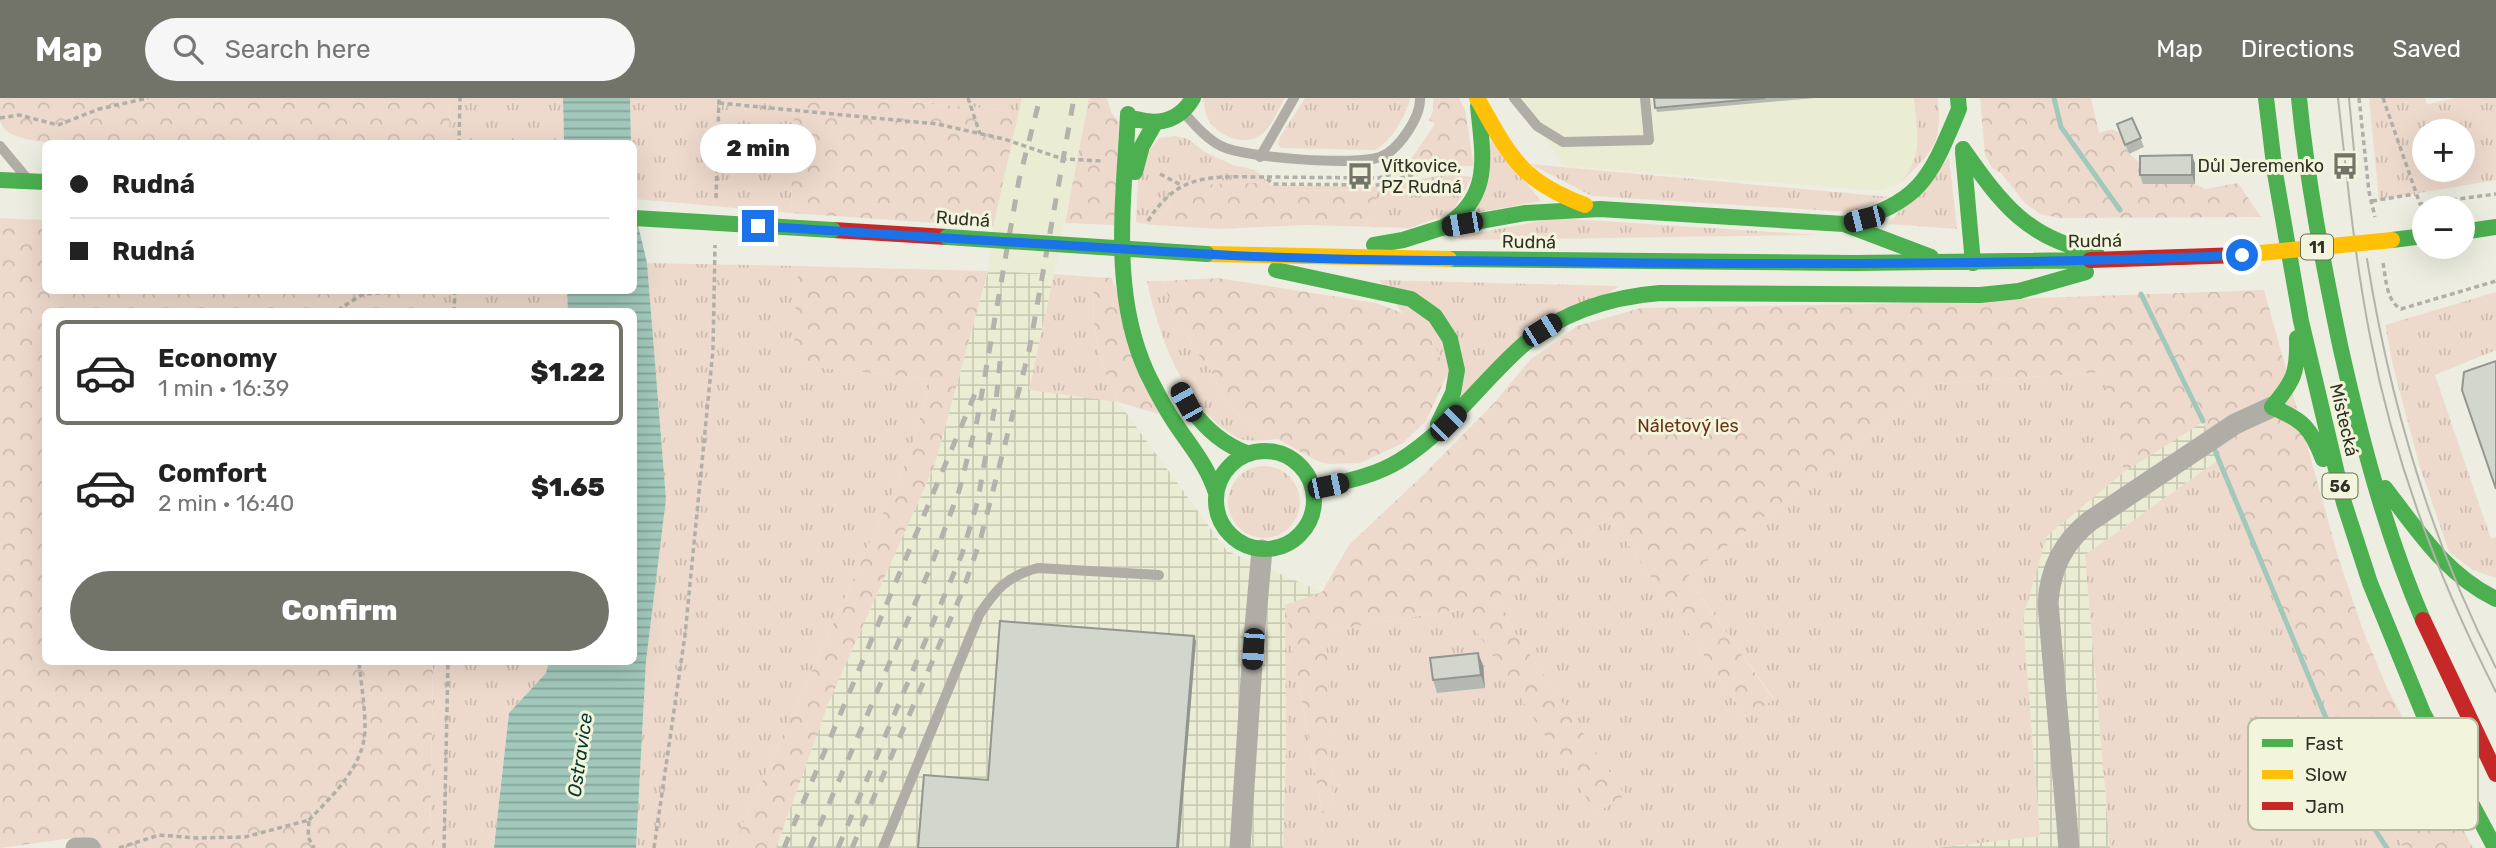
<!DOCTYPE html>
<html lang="en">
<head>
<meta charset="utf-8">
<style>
	body { margin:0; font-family:Rubik,sans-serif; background:#f6f6f6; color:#222; height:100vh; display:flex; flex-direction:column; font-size:26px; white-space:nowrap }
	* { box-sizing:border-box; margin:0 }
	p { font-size:23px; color:#767676 }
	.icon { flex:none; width:38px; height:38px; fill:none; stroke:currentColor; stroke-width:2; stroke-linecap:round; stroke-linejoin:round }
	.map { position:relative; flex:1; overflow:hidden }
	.details { position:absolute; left:42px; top:210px; width:595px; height:357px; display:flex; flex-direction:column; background:#fff; border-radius:10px; box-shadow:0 7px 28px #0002 }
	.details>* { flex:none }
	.banner { position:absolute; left:42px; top:42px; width:595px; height:154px; border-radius:10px; box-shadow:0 7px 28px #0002; display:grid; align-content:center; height:154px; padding:0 28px; background:#fff }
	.controls { position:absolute; left:2412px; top:21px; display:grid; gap:14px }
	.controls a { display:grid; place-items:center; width:63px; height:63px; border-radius:50%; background:#fff; box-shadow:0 7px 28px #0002; font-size:35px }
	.end { position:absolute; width:32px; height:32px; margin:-16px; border:9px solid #1a73e8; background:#fff; box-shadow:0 0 0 4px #fff }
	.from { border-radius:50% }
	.bubble { position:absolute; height:49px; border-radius:24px; background:#fff; box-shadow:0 7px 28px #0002; font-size:23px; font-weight:800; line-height:49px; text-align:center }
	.car { position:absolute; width:21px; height:42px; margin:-21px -10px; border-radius:9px; box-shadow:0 0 5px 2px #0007; background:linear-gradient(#222 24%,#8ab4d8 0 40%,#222 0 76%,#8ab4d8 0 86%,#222 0) }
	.banner b { display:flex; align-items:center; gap:24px; height:66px; font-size:26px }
	.banner b+b { border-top:2px solid #e0e0e0 }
	.banner i { width:18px; height:18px; background:#222 }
	ul { padding:12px 0 0; list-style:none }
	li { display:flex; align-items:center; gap:21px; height:105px; margin:0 14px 10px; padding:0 14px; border:4px solid transparent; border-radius:10px }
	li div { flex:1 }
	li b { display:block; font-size:26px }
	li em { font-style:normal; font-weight:800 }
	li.current { border-color:#727369 }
	li>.icon { width:63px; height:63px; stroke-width:1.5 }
	.action { display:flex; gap:14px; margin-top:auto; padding:14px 28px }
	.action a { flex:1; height:80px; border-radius:42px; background:#727369; color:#fff; font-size:28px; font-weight:800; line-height:80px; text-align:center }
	header { display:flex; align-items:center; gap:42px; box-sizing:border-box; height:98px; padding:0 35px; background:#727369; color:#fff }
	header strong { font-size:33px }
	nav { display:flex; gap:38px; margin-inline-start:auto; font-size:24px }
	.search { width:490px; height:63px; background:#f6f6f6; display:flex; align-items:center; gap:18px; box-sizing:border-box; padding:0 24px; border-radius:38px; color:#767676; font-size:26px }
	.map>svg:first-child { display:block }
	.built { fill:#eaecd4 }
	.industrial { fill:url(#industrial-grid) }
	.grass { fill:url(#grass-tufts); fill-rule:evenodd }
	.forest { fill:url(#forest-crowns) }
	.water { fill:url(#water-rules) }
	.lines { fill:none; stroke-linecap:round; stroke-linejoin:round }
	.stream { stroke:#a2c8bc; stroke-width:5 }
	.path { stroke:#b1afa7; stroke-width:3.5; stroke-dasharray:5 3.5; stroke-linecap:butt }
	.lane { stroke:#b0ada6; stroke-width:10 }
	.street { stroke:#b0ada6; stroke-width:21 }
	.fast { stroke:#4caf50; stroke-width:16 }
	.slow { stroke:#ffc107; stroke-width:16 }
	.jam { stroke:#c62828; stroke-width:16 }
	.tram { stroke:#b4b2aa; stroke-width:2 }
	.rail { stroke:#b4b2aa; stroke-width:5; stroke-dasharray:12 12; stroke-linecap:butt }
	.fast-bridge { stroke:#4caf50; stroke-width:16 }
	.slow-bridge { stroke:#ffc107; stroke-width:16 }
	.wall { fill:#b5b8b0 }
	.shaded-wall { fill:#939690 }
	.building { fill:#d2d6cd; stroke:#939690; stroke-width:2 }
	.route { stroke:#1a73e8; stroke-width:9 }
	.labels { text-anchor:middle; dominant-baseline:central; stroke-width:6; stroke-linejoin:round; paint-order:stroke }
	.shield { fill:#f2f4db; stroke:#6a6c5e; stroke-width:2 }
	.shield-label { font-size:16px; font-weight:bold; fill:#303128 }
	.poi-label { font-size:18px; fill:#303128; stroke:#f2f4db; text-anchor:start }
	.street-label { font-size:18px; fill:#303128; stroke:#f2f4db }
	.park-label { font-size:18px; fill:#6a311a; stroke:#f2f4db }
	.water-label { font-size:19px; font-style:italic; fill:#053830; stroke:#f2f4db }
	.key { fill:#f2f4db; stroke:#b8baa5; stroke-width:2 }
	.key-label { font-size:19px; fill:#303128 }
</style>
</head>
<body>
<header>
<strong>Map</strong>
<div class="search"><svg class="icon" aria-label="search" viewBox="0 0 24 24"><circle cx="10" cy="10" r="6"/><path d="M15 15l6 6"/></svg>Search here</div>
<nav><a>Map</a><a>Directions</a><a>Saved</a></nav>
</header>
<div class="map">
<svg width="2496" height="750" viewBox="0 0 2496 750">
	<defs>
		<pattern id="industrial-grid" width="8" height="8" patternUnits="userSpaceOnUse" patternTransform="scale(1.75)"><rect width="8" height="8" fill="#eaecd4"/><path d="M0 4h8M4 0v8" fill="none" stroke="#c9cbb6"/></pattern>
		<pattern id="grass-tufts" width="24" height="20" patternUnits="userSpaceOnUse" patternTransform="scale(1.75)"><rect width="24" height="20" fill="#eedacc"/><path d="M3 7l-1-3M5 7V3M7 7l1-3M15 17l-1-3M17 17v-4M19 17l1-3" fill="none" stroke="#ccbcaf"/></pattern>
		<pattern id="forest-crowns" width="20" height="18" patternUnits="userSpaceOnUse" patternTransform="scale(1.75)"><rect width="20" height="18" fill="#eedacc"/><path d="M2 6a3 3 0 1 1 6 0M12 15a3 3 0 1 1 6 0" fill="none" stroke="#ccbcaf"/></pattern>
		<pattern id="water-rules" width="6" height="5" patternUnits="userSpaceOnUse" patternTransform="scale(1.75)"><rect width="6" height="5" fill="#a2c8bc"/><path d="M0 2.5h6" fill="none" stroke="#84a399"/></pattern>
	</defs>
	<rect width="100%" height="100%" fill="#edeee1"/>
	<path class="built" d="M1022 0H1089L1054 176 988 173 995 112Z
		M1518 0H1914L1918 47 1913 70 1901 85 1879 93 1564 68Z"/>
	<path class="industrial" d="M988 173 1054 176 1029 291 1118 304 1227 453 1322 494 1286 652 1283 750H776L829 604 935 366Z
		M2292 294 2218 362 2085 457 2110 750H1935L2040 738 2023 520 2046 438 2124 374 2203 323Z"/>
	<path class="grass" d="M450 0H563L564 45 449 46Z
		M630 0H794L791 115 634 101V46L631 45Z
		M855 0H1022L1019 13Z
		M1203 0H1285C1278 11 1272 29 1261 37 1245 49 1217 38 1208 21 1205 15 1204 7 1203 0Z
		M1305 0H1410V2C1405 19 1391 44 1375 52L1281 50 1278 46 1280 39Z
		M1914 0H1938C1943 48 1931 53 1901 85 1924 56 1917 35 1914 0Z
		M2369 0H2425L2427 6 2456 0H2496V82L2379 102ZM2424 33H2462V72H2424Z
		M1175 38 1188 41 1205 54 1233 67 1255 72 1271 87 1378 89 1377 93C1408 84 1440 73 1472 79L1452 115 1409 130 1374 129 1376 93 1265 92 1257 85 1211 86 1168 108 1152 127 1136 124 1139 66 1159 40Z
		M1491 42 1541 103 1474 115Z
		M1949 59 1957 131 1888 126Z
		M1530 66 1890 99 1850 114 1592 98Z
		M1556 120 1820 137 1465 142 1456 139Z
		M647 165 798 168 794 267 932 281 908 360 732 750H636L646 563 666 401Z
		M1054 176 1093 179 1094 229 1103 269 1118 304 1029 292Z
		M1379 182 1619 188 1462 300Z
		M1147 183H1162L1178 222 1196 253 1210 271 1224 300 1242 321 1279 341C1267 342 1246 345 1236 339 1183 308 1159 239 1147 183Z
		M438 193H567L568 213 438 214Z
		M2496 194V252L2435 277 2491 441 2496 439V480L2473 472 2449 454 2419 366 2393 268 2385 227Z
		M2104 274 2124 374 2047 438 2023 520 2040 738 1935 750H1283L1286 652 1285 507 1322 715 1333 711 1325 533 1463 511 1596 715 1624 697 1493 502 1610 419 1745 618 1774 601 1687 479 1934 286Z
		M2218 362 2282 522 2383 715 2405 750H2110L2085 457Z
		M1228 404a36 36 0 1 1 72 0a36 36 0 1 1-72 0Z
		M433 564H549L546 575 509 615 494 750H430Z"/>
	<path class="forest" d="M0 0H450L449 45 68 46C51 44 5 44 0 23 0 16 0 7 0 0Z
		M794 0H855L1019 13 993 129 791 115Z
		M1089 0H1107L1111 14 1119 24 1114 127 1065 125Z
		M1433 0H1459L1465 12 1474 68 1407 67 1435 26 1429 22 1433 13Z
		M1980 0H2091L2099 35 2112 31 2120 35 2129 56 2143 67V86H2195L2205 91 2238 85 2261 119 2060 120 2040 116 2024 104 2001 75 1992 70 1985 57Z
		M1257 85 1265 92 1377 93 1374 129 1306 127 1219 131 1152 127C1190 81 1201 86 1257 85Z
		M0 120 45 122 46 192 438 193V213L46 214V564H433L430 750H84L80 739 0 750Z
		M798 168 988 173 935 366 829 604 776 750H732L908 360 932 281 793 267Z
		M1093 179 1112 180 1159 316 1118 304 1103 269 1094 229Z
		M1218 180 1376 205 1428 225 1446 279 1426 323 1403 345 1360 365 1328 366 1317 363 1242 321 1224 300 1210 271 1196 253 1178 222 1162 183Z
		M2264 192 2339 462 2364 535 2388 592 2473 750H2405L2383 715 2282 522 2203 324 2124 374 2103 274 1934 286 1687 479 1774 602 1745 618 1610 419 1493 502 1625 697 1596 715 1462 511 1326 533 1333 712 1322 715 1285 507 1322 494 1349 447 1422 378 1495 304 1530 262 1577 228 1641 210 1871 206Z"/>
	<path class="water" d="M563 0H630L631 45H564Z
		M634 110 647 165 666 401 646 563 636 750H494L509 615 546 575 549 564H634V214L568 213 567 193 634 192Z"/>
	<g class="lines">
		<path class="stream" d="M2054 0 2061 29 2120 112
			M2141 196 2203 323
			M2213 348 2368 721 2387 750"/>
		<path class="path" d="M968 0 980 36
			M2359 0 2369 94 2375 119
			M2383 0 2420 106 2496 96
			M719 5 937 26 1004 41 1063 61 1103 63
			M0 20 19 17 58 27 99 11 148 0
			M459 46 460 0
			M1160 76 1181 87
			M1267 79 1379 80 1405 72H1419
			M716 100 719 0
			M2372 103 2415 96
			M1148 123C1179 73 1213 79 1265 79L1273 86 1378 87 1425 73 1458 72
			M2383 165C2386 180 2386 203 2401 211L2496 183
			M341 214V210L363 196 432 192
			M454 214 455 192
			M309 722C333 697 365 667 365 630 365 608 361 585 359 564
			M119 750 159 737 197 740 245 739 309 722 308 739 314 750
			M444 750 448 564
			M654 750 685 537 713 252 715 147"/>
		<path class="lane" d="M1514 0 1537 28 1563 44 1649 42 1645 0
			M1185 16C1196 28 1207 41 1221 48 1244 60 1356 68 1380 59 1398 53 1421 19 1420 0
			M0 48 25 78
			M1260 59 1294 0
			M883 750 979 517C996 491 1007 478 1038 470L1159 477"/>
		<path class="street" d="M76 750H90
			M1240 750 1253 551 1262 452
			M2069 750 2048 505C2050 471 2063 444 2090 423L2235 326 2272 309"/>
		<path class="fast" d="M1958 0 1959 11
			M2266 0 2275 75 2301 223 2344 405 2370 485 2423 615 2495 750
			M2299 0C2307 83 2323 165 2340 247 2361 341 2385 434 2423 522
			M1128 16C1124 102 1110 194 1147 275 1155 291 1163 307 1173 322 1189 347 1207 366 1216 395
			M1136 21C1160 28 1180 22 1193 0
			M1963 51C2001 105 2028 142 2096 154
			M1963 54 1973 165
			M1135 74 1142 48 1155 25
			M0 82 46 84
			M1844 126C1922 103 1929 82 1959 11
			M1442 130C1493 100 1483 59 1478 8
			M2462 134 2496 129
			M2392 142 2424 138
			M1374 147 1403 142 1441 130 1526 115 1600 111 1844 126 1931 159
			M1449 161 1854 165 2090 162
			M1276 172 1411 201 1435 218 1450 241 1457 272 1453 295 1438 326
			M2297 240C2298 274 2294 283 2272 309 2303 322 2311 330 2323 361
			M1191 311C1207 332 1224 347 1249 356
			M1216 402a49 49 0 1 1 98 0a49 49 0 1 1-98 0Z
			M2385 390C2418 433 2446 477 2496 501
			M1313 391C1342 384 1373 379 1399 363 1448 333 1480 285 1523 247 1562 214 1610 199 1660 195L1980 197 2019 193 2086 174"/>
		<path class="slow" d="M1477 0C1510 58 1519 82 1585 107
			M1207 156 1449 161"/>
		<path class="jam" d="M833 132 947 139
			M2090 162 2241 157
			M2423 522 2496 676"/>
		<path class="tram" d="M2338 0C2347 81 2355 163 2371 243 2395 367 2439 482 2496 594
			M2349 0 2355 64
			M2367 161C2390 305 2430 441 2496 570"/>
		<path class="rail" d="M784 750 977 291
			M810 750 931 468 959 393 977 323 1019 82 1040 0
			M838 750 962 456 978 402 984 367 996 303 1001 255
			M852 750 963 492 980 443 1029 253 1074 0"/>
		<path class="fast-bridge" d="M634 120 833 132
			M947 139 1207 156"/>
		<path class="slow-bridge" d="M2241 157 2392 142"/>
	</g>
	<path class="wall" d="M1654 0H1815L1657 14Z
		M2132 20 2144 49 2129 56 2117 26Z
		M2192 57 2195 66V86H2143L2140 77Z
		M1483 567 1485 590 1437 595 1433 582Z"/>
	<path class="shaded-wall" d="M2192 57 2195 66V86L2192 77Z
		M1194 538 1196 543 1179 750H1177Z
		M1478 555 1483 567 1485 590 1481 577Z"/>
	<path class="building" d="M1654 0H1765L1655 10Z
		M2132 20 2141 40 2125 47 2117 26Z
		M2192 57V77H2140V58Z
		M2496 263V391L2462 292 2464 274Z
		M1000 523 1194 538 1177 750H918L924 677 988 682Z
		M1478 555 1481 577 1433 582 1430 560Z"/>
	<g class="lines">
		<path class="route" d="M758 128C907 137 1056 148 1205 156 1326 163 1449 162 1570 164 1794 167 2018 167 2242 157"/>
	</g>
	<defs>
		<symbol id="bus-bare" viewBox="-9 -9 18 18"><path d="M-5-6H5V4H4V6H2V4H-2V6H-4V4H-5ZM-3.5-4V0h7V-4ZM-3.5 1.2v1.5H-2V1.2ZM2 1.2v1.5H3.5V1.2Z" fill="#727369" stroke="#f2f4db" stroke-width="2.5" paint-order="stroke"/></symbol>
	</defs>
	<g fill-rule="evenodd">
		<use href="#bus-bare" x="2326" y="49" width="38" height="38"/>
		<use href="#bus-bare" x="1341" y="59" width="38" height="38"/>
	</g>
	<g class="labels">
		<g class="shield">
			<rect x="2301" y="136.5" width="32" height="25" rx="5"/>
			<rect x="2322.5" y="375.5" width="35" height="25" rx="5"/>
		</g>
		<g class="shield-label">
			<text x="2317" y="149">11</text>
			<text x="2340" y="388">56</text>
		</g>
		<g class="poi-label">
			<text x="1381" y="68">Vítkovice,<tspan x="1381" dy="21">PZ Rudná</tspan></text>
			<text x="2324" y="68" text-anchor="end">Důl Jeremenko</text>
		</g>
		<g class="street-label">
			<text transform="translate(963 121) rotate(4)">Rudná</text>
			<text transform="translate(2095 143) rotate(-1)">Rudná</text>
			<text transform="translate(1529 144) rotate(1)">Rudná</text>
			<text transform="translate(2344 322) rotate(77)">Místecká</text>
		</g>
		<g class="park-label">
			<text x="1688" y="328">Náletový les</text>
		</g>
		<g class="water-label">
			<text transform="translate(580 657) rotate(-82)">Ostravice</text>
		</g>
	</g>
	<rect x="2248" y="620" width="230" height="112" rx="10" class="key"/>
	<rect x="2262" y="641" width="31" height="8" fill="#4caf50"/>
	<rect x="2262" y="672" width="31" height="9" fill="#ffc107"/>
	<rect x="2262" y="704" width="31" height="8" fill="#c62828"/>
	<g class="key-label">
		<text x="2305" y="652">Fast</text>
		<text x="2305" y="683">Slow</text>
		<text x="2305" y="715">Jam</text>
	</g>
</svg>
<div class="controls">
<a>+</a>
<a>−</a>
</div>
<i class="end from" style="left:2242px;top:157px"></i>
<i class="end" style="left:758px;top:128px"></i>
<div class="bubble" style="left:700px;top:26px;width:116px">2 min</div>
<i class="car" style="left:1864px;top:121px;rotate:256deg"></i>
<i class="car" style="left:1462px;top:126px;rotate:260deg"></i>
<i class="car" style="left:1542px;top:232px;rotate:58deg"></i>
<i class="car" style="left:1186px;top:304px;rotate:331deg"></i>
<i class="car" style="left:1448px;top:325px;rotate:45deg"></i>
<i class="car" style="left:1328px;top:388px;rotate:78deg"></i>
<i class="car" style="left:1253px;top:551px;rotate:184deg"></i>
<div class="banner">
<b><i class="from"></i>Rudná</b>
<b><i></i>Rudná</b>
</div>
<section class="details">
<ul>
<li class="current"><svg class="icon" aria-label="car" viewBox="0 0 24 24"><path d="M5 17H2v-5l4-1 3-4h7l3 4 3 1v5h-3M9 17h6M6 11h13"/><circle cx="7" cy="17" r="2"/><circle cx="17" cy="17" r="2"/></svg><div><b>Economy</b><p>1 min · 16:39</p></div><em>$1.22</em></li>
<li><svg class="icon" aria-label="car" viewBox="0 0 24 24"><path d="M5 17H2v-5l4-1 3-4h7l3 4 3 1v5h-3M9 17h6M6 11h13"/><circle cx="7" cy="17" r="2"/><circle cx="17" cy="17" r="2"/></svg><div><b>Comfort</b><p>2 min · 16:40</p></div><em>$1.65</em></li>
</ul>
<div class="action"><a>Confirm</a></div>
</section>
</div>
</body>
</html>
